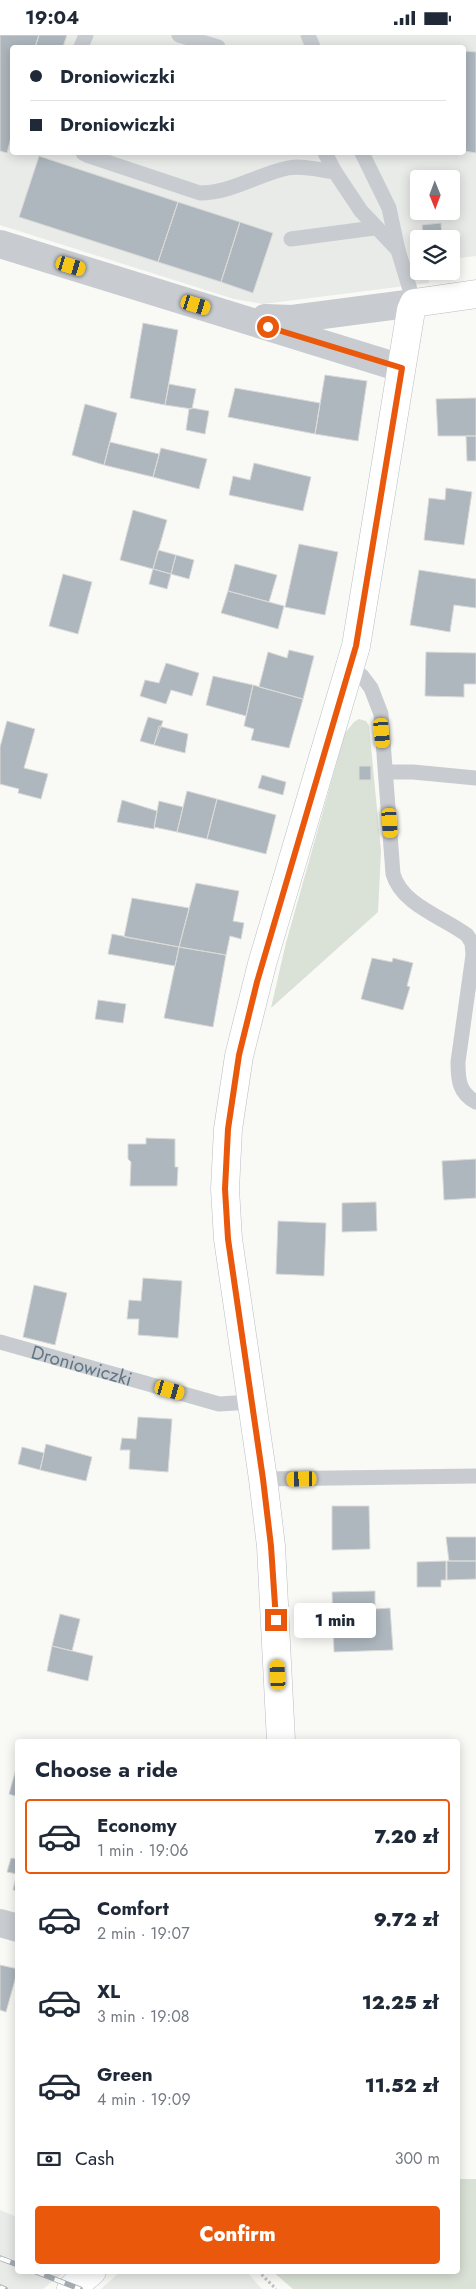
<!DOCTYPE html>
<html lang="en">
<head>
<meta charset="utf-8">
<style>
	body { margin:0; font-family:Jost,sans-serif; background:#f6f6f7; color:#1f2937; height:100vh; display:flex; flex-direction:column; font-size:19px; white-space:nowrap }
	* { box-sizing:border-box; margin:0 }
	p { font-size:16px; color:#747a83 }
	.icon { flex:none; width:28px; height:28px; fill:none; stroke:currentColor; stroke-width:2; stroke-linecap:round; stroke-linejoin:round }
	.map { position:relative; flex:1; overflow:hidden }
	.side { position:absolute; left:15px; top:1704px; width:445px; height:535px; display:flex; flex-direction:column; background:#fff; border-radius:5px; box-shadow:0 2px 12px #0003 }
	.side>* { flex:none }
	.guide { position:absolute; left:10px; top:10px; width:456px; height:110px; border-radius:5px; box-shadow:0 2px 12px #0003; display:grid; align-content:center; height:110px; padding:0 20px; background:#fff }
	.needle { width:32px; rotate:179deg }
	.buttons { position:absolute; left:410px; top:135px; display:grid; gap:10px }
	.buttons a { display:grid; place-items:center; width:50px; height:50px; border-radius:5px; background:#fff; box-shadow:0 2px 12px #0003; font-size:25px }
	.end { position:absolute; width:22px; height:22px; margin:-11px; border:6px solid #ea580c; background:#fff; box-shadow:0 0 0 2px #fff }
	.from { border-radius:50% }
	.bubble { position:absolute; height:35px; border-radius:5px; background:#fff; box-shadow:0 2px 12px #0003; font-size:16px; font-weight:800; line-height:35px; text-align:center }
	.car { position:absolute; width:15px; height:30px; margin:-15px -8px; border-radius:6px; box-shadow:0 0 4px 1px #0007; background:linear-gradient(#f5c518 24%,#345 0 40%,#f5c518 0 76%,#345 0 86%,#f5c518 0) }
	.guide b { display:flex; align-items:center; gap:18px; height:48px; font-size:19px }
	.guide b+b { border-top:1px solid #e0e1e3 }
	.guide i { width:12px; height:12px; background:#1f2937 }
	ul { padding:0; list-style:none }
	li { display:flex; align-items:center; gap:15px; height:75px; margin:0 10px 8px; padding:0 10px; border:2px solid transparent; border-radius:5px }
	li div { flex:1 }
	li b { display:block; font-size:19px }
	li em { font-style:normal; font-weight:800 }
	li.on { border-color:#ea580c }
	li>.icon { width:45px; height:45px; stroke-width:1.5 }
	h2 { padding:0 20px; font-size:22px; line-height:60px }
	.pay { display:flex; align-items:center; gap:12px; height:55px; padding:0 20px; font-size:19px }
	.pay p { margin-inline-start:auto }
	.button { display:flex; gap:10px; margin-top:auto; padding:10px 20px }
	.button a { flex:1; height:58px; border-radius:5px; background:#ea580c; color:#fff; font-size:20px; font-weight:800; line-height:58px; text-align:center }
	.status { display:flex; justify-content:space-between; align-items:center; height:35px; padding:0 25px; background:#fff; direction:ltr }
	.status svg { height:14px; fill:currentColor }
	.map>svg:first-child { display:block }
	.built { fill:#e9ebe9; fill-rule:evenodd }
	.green { fill:#dae1d6 }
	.building { fill:#aeb7be; stroke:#dadad8 }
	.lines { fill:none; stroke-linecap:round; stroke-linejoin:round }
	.secondary-casing { stroke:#b7bec3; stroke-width:29 }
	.path { stroke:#bfc2c4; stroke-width:3; stroke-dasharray:2.5 2.5; stroke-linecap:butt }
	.lane { stroke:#c8ccd0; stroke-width:15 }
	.street { stroke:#c8ccd0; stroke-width:28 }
	.secondary { stroke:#fff; stroke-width:28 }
	.rail-casing { stroke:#a5adb3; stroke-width:5.5 }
	.rail { stroke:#fff; stroke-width:4; stroke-dasharray:11; stroke-linecap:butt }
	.route { stroke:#ea580c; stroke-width:6 }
	.labels { text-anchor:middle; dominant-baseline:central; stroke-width:5; stroke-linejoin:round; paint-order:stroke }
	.street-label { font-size:19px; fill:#607584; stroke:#fff }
</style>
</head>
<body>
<div class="status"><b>19:04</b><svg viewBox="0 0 49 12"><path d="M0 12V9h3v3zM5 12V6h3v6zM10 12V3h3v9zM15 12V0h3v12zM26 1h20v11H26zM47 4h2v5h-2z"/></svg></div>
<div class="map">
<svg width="476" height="2254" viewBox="0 0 476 2254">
	<rect width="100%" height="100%" fill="#f9f9f6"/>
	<path class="built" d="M0 0H476V221L451 224V204H419V236H427L429 248 263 269 234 264 0 190ZM12 12H464V118H12ZM419 144H451V176H419Z
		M0 2175 17 2182 18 2236H65L43 2254H0Z
		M121 2236H246L262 2254H101Z"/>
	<path class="green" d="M359 684 366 686 369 691 381 816 378 877 271 973 286 908 345 698 354 687Z
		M458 2144H476V2254H293L272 2236H458Z"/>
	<path class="building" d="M0 0H39L35 12H12V98L7 118 0 116Z
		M39 0H67L63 12H35Z
		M464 16 476 17V118L464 116Z
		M39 121 178 167 158 227 19 182Z
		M178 167 240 187 221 247 158 227Z
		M240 187 273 198 253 258 221 247Z
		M441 188 442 204H423L422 190Z
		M143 288 178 295 165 370 130 363Z
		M325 340 367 346 358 406 315 399Z
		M169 349 196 354 192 374 165 370Z
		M235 353 320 368 315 399 228 382Z
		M476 363V401H438L436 364Z
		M85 369 117 378 104 430 72 420Z
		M192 373 209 376 205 399 186 395 189 374Z
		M466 401H476V426H467Z
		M110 407 159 419 153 442 104 430Z
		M161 413 207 424 199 454 153 442Z
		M254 428 311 442 303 476 229 460 233 441 250 445Z
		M446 453 472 457 464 510 424 505 429 463 445 465Z
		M133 475 167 485 153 534 120 525Z
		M299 509 338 517 325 580 285 572Z
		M158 515 176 520 171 539 153 534Z
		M176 520 194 525 189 544 171 539Z
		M235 529 277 540 269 567 228 556Z
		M153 534 171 539 167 554 149 549Z
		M419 535 476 544V573L454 570 450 597 410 590Z
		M63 539 92 547 78 599 49 591Z
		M228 556 284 571 278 594 221 578Z
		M289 615 314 621 303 664 259 652 268 617 287 623Z
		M426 617 476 618V649H464V662L425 661Z
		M166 628 199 638 192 661 171 655 166 669 140 661 145 645 159 648Z
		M213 641 253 650 246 681 206 670Z
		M253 650 303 664 289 713 251 705 254 694 244 691Z
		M148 682 163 686 154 710 140 706Z
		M7 686 35 694 24 733 48 739 41 764 18 758 19 754 0 749V712Z
		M159 691 188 699 185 718 154 710Z
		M359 731H371V745H359Z
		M262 740 286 747 283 760 258 753Z
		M187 756 217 764 207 804 177 797Z
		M217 764 276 780 266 819 207 804Z
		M122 765 157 776 154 794 117 787Z
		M159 766 183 772 177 797 154 792Z
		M196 848 239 856 233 886 244 888 241 904 230 901 226 920 179 912Z
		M132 863 189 873 179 912 124 902Z
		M112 899 179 912 175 931 108 919Z
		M179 912 226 920 213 992 164 983Z
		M372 923 392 927 393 923 413 928 407 951 410 952 403 975 361 964Z
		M98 965 126 969 123 988 95 984Z
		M146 1103 175 1104V1132H178L177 1151H130L131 1127 128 1124V1109H146Z
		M476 1124V1163L444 1165 442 1126Z
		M376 1167 377 1196 342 1197V1168Z
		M278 1186 326 1188 324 1241 276 1239Z
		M143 1243 182 1246 178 1303 138 1300 139 1284H127L129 1265 141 1266Z
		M34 1250 67 1258 55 1310 23 1302Z
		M138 1382 172 1384 168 1437 129 1434 130 1415H120L122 1403 136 1404Z
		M46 1409 92 1422 86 1446 40 1435Z
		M22 1412 44 1418 40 1435 18 1429Z
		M332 1471H369L370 1514 332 1515Z
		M446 1502H476V1526H449Z
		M446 1526V1545H441V1552H417V1527Z
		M447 1526H476V1544L447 1545Z
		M375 1556V1574L390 1573 393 1615 334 1617 332 1557Z
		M60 1579 80 1584 72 1616 52 1611Z
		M52 1611 93 1621 88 1646 47 1636Z
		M16 1734H18V1762L9 1759Z
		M11 1823 18 1824V1856L13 1855 17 1839 7 1837Z
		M0 1930 18 1934 6 1977 0 1975Z"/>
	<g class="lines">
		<defs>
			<path id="secondary" d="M281 1706 271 1511 263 1444 228 1204 225 1154 228 1094 239 1021 262 929 356 611 411 275 414 268 476 259
				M71 2254 92 2236"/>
		</defs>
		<use href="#secondary" class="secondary-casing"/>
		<path class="path" d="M258 2236 276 2254"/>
		<g class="lane">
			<path d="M179 0 218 12"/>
			<path d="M308 0 313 12"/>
			<path d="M81 12 86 0"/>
			<path d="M83 118 89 121 200 158C232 158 258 139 288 133 303 130 320 135 335 137L361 176 398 215"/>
			<path d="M325 118 335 137"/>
			<path d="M362 118 389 173 398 215 414 268"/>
			<path d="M291 204 374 193"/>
			<path d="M351 633 362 641 371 653 381 679 393 839C402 870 443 882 467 900L472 908 473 920 458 1027C458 1045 459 1058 476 1067"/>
			<path d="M386 737H413L476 743"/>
			<path id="s1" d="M0 1307 219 1369 252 1367"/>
			<path d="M263 1444 476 1441"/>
		</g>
		<path class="street" d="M0 209 401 333
			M265 283 292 284 414 268
			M0 1888 18 1893"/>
		<use href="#secondary" class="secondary"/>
		<defs>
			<path id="rail" d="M0 2223 18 2230
				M34 2236 80 2254
				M0 2252 5 2254"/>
		</defs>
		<use href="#rail" class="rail-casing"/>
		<use href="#rail" class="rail"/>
	</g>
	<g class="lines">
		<path class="route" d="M268 292 402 333 356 611 257 947 239 1020 228 1094 225 1154 228 1204 263 1444 271 1511 276 1585"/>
	</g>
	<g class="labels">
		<g class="street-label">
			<text stroke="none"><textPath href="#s1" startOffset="85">Droniowiczki</textPath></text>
		</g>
	</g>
</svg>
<div class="buttons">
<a><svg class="needle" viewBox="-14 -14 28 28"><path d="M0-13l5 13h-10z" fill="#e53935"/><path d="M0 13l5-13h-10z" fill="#747a83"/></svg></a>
<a><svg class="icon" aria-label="layers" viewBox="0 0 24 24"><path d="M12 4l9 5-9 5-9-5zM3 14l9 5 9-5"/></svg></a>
</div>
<i class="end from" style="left:268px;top:292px"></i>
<i class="end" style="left:276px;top:1585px"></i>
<div class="bubble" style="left:294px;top:1568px;width:82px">1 min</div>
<i class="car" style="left:71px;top:231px;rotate:107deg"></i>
<i class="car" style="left:196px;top:270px;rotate:107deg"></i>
<i class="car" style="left:382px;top:698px;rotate:175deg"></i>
<i class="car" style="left:390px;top:788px;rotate:176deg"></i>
<i class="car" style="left:170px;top:1355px;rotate:106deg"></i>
<i class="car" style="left:302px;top:1444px;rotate:269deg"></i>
<i class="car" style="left:278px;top:1640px;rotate:357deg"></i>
<div class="guide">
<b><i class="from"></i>Droniowiczki</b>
<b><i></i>Droniowiczki</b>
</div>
<section class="side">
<h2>Choose a ride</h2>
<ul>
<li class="on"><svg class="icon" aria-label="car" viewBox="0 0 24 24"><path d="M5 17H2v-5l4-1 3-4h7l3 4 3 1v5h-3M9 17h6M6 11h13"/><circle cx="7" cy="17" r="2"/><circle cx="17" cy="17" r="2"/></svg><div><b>Economy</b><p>1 min · 19:06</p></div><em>7.20 zł</em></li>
<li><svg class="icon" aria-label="car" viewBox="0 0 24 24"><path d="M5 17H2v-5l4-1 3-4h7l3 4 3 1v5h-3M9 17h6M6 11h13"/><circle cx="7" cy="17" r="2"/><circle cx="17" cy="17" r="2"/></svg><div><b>Comfort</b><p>2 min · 19:07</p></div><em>9.72 zł</em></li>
<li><svg class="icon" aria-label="car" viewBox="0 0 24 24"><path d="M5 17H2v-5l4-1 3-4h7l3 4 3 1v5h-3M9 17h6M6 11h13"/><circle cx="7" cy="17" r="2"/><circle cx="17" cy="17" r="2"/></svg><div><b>XL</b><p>3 min · 19:08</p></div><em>12.25 zł</em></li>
<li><svg class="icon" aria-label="car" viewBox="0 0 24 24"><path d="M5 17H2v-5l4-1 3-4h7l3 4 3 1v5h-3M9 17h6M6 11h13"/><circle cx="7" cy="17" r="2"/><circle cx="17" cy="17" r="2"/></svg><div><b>Green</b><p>4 min · 19:09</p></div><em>11.52 zł</em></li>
</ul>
<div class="pay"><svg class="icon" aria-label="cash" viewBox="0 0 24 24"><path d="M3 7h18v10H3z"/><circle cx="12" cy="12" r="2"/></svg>Cash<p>300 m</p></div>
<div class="button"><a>Confirm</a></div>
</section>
</div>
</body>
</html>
